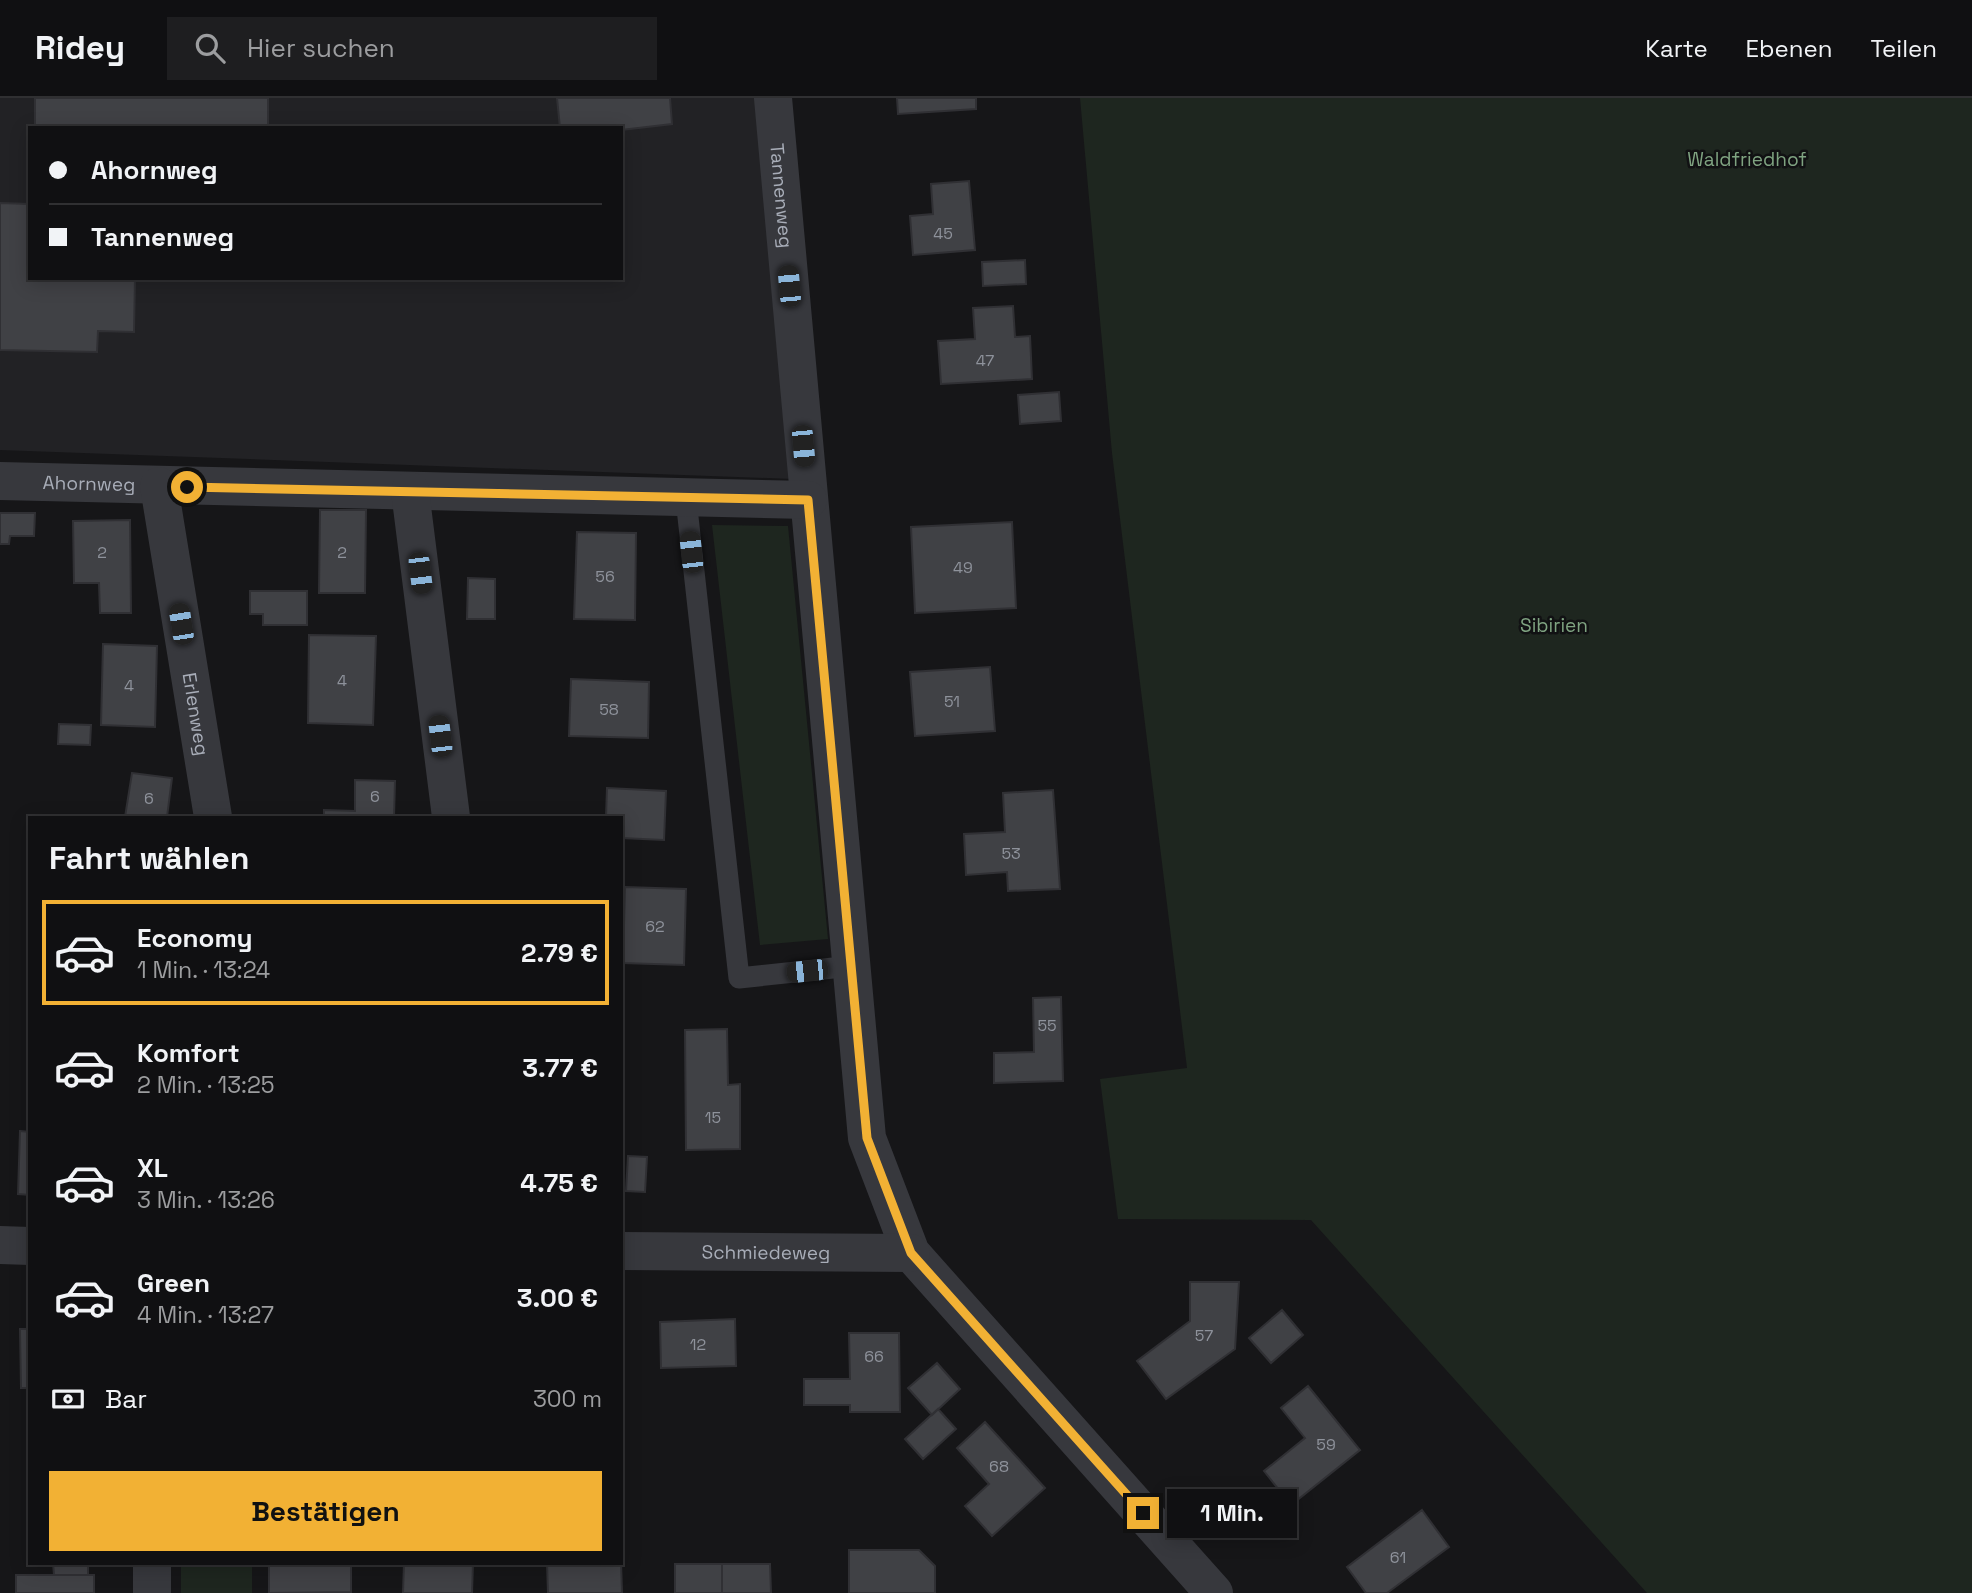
<!DOCTYPE html>
<html lang="de">
<head>
<meta charset="utf-8">
<style>
	body { margin:0; font-family:"Space Grotesk",sans-serif; background:#1e1e20; color:#f1f3f6; height:100vh; display:flex; flex-direction:column; font-size:26px; white-space:nowrap }
	* { box-sizing:border-box; margin:0 }
	p { font-size:23px; color:#9c9d9f }
	.icon { flex:none; width:38px; height:38px; fill:none; stroke:currentColor; stroke-width:2; stroke-linecap:round; stroke-linejoin:round }
	.map { position:relative; flex:1; overflow:hidden }
	.panel { position:absolute; left:28px; top:718px; width:595px; height:749px; display:flex; flex-direction:column; background:#101012; border-radius:0px; box-shadow:0 4px 18px #0003,0 0 0 2px #303032 }
	.panel>* { flex:none }
	.hud { position:absolute; left:28px; top:28px; width:595px; height:154px; border-radius:0px; box-shadow:0 4px 18px #0003,0 0 0 2px #303032; display:grid; align-content:center; height:154px; padding:0 21px; background:#101012 }
	.end { position:absolute; width:32px; height:32px; margin:-16px; border:9px solid #f2b134; background:#111; box-shadow:0 0 0 4px #111 }
	.from { border-radius:50% }
	.bubble { position:absolute; height:49px; border-radius:0px; background:#101012; box-shadow:0 4px 18px #0003,0 0 0 2px #303032; font-size:23px; font-weight:600; line-height:49px; text-align:center }
	.car { position:absolute; width:21px; height:42px; margin:-21px -10px; border-radius:9px; box-shadow:0 0 5px 2px #0007; background:linear-gradient(#222 24%,#8ab4d8 0 40%,#222 0 76%,#8ab4d8 0 86%,#222 0) }
	.hud b { display:flex; align-items:center; gap:24px; height:66px; font-size:26px }
	.hud b+b { border-top:2px solid #303032 }
	.hud i { width:18px; height:18px; background:#f1f3f6 }
	ul { padding:0; list-style:none }
	li { display:flex; align-items:center; gap:21px; height:105px; margin:0 14px 10px; padding:0 7px; border:4px solid transparent; border-radius:0px }
	li div { flex:1 }
	li b { display:block; font-size:26px }
	li em { font-style:normal; font-weight:600 }
	li.active { border-color:#f2b134 }
	li>.icon { width:63px; height:63px; stroke-width:1.5 }
	h2 { padding:0 21px; font-size:32px; line-height:84px }
	.pay { display:flex; align-items:center; gap:18px; height:77px; padding:0 21px; font-size:26px }
	.pay p { margin-inline-start:auto }
	.button { display:flex; gap:14px; margin-top:auto; padding:14px 21px }
	.button a { flex:1; height:80px; border-radius:0px; background:#f2b134; color:#111; font-size:28px; font-weight:600; line-height:80px; text-align:center }
	header { display:flex; align-items:center; gap:42px; box-sizing:border-box; height:98px; padding:0 35px; background:#101012; border-bottom:2px solid #303032 }
	header strong { font-size:33px }
	nav { display:flex; gap:38px; margin-inline-start:auto; font-size:24px }
	.search { width:490px; height:63px; background:#1e1e20; display:flex; align-items:center; gap:18px; box-sizing:border-box; padding:0 24px; border-radius:0px; color:#9c9d9f; font-size:26px }
	.map>svg:first-child { display:block }
	.built { fill:#222225; fill-rule:evenodd }
	.green { fill:#1e261f }
	.building { fill:#404145; stroke:#303034; stroke-width:2 }
	.lines { fill:none; stroke-linecap:round; stroke-linejoin:round }
	.service { stroke:#37383d; stroke-width:21 }
	.minor { stroke:#37383d; stroke-width:38 }
	.route { stroke:#f2b134; stroke-width:9 }
	.labels { text-anchor:middle; dominant-baseline:central; stroke-width:5; stroke-linejoin:round; paint-order:stroke }
	.number-label { font-size:16px; fill:#8e929b }
	.park-label { font-size:19px; fill:#7fa381; stroke:#111113 }
	.street-label { font-size:19px; fill:#a8adb8; stroke:#111113 }
</style>
</head>
<body>
<header>
<strong>Ridey</strong>
<div class="search"><svg class="icon" aria-label="search" viewBox="0 0 24 24"><circle cx="10" cy="10" r="6"/><path d="M15 15l6 6"/></svg>Hier suchen</div>
<nav><a>Karte</a><a>Ebenen</a><a>Teilen</a></nav>
</header>
<div class="map">
<svg width="1972" height="1495" viewBox="0 0 1972 1495">
	<rect width="100%" height="100%" fill="#161618"/>
	<path class="built" d="M0 0H761L793 381 0 352ZM30 30H621V180H30Z"/>
	<path class="green" d="M1080 0H1972V1495H1647L1311 1122 1118 1121 1100 981 1187 970 1112 355Z
		M712 427 788 428 828 841 760 847Z
		M181 1465H252V1495H181Z"/>
	<path class="building" d="M35 0H268V30H35Z
		M557 0H670L672 26 621 32 560 30Z
		M897 0H976V11L898 16Z
		M969 83 975 152 913 157 910 118 933 116 931 86Z
		M0 105 30 106V180H135L134 234 98 233 97 254 0 252Z
		M1025 162 1026 186 983 188 982 164Z
		M1013 208 1015 239 1030 238 1032 281 941 286 938 243 975 241 973 210Z
		M1059 294 1061 323 1020 326 1018 297Z
		M320 412H366L365 495H319Z
		M0 415H35L34 438H10L9 446H0Z
		M130 422 131 515H100L99 485H74L73 423Z
		M1012 424 1016 510 915 515 911 429Z
		M577 434 636 435 635 522 574 521Z
		M468 480 495 481V521H467Z
		M250 493H307V527H263V516H250Z
		M309 537 376 538 373 627 308 625Z
		M103 546 157 548 155 629 101 627Z
		M990 569 995 633 915 638 910 574Z
		M571 581 649 584 648 640 569 638Z
		M59 626 91 627 90 647 58 646Z
		M132 675 172 680 167 719H125Z
		M355 682 395 683 394 719H324V712L355 713Z
		M607 690 666 693 664 742 621 740V719H606Z
		M1053 692 1060 791 1008 793 1007 774 966 777 964 736 1005 734 1003 695Z
		M625 789 686 791 684 867 623 865Z
		M1061 899 1063 983 994 985V955L1034 954 1033 900Z
		M727 931 728 987 740 986V1051L686 1052 685 932Z
		M20 1033 30 1034V1097L18 1096Z
		M628 1058 647 1059 645 1094 626 1093Z
		M1190 1184H1239L1235 1251 1166 1301 1137 1263 1190 1223Z
		M1282 1212 1303 1237 1271 1265 1249 1240Z
		M735 1221 736 1268 661 1270 660 1224Z
		M20 1231H30V1290H21Z
		M849 1235H899L900 1314H850V1307H804V1281H850Z
		M937 1265 960 1291 932 1317 908 1290Z
		M1308 1288 1360 1352 1291 1407 1264 1373 1305 1340 1281 1310Z
		M938 1311 956 1331 923 1361 905 1341Z
		M985 1324 1045 1390 992 1438 965 1408 989 1386 957 1350Z
		M1422 1412 1449 1449 1387 1495H1366L1347 1469Z
		M849 1452H919L935 1468V1495H849Z
		M621 1463 622 1495H548L547 1465Z
		M53 1465H88V1477H54Z
		M269 1465H351V1494L269 1495Z
		M404 1465H473L472 1495H403Z
		M675 1466H722V1495H675Z
		M722 1466H770L771 1495H722Z
		M16 1477H94V1495H16Z"/>
	<g class="lines">
		<path class="service" d="M686 401 739 880 852 868"/>
		<g class="minor">
			<path id="s1" d="M773 0 867 1040 911 1155 1214 1495"/>
			<path id="s2" d="M0 383 808 402"/>
			<path id="s3" d="M159 388 213 719"/>
			<path d="M410 393 451 719"/>
			<path d="M0 1147 30 1148"/>
			<path id="s4" d="M621 1153 911 1155"/>
			<path d="M152 1495V1465"/>
		</g>
	</g>
	<g class="lines">
		<path class="route" d="M187 389 808 402 867 1040 911 1155 1143 1415"/>
	</g>
	<g class="labels">
		<g class="number-label">
			<text x="943" y="135">45</text>
			<text x="985" y="262">47</text>
			<text x="102" y="454">2</text>
			<text x="342" y="454">2</text>
			<text x="963" y="469">49</text>
			<text x="605" y="478">56</text>
			<text x="342" y="582">4</text>
			<text x="129" y="587">4</text>
			<text x="952" y="603">51</text>
			<text x="609" y="611">58</text>
			<text x="375" y="698">6</text>
			<text x="149" y="700">6</text>
			<text x="1011" y="755">53</text>
			<text x="655" y="828">62</text>
			<text x="1047" y="927">55</text>
			<text x="713" y="1019">15</text>
			<text x="1204" y="1237">57</text>
			<text x="698" y="1246">12</text>
			<text x="874" y="1258">66</text>
			<text x="1326" y="1346">59</text>
			<text x="999" y="1368">68</text>
			<text x="1398" y="1459">61</text>
		</g>
		<g class="park-label">
			<text x="1747" y="61">Waldfriedhof</text>
			<text x="1554" y="527">Sibirien</text>
		</g>
		<g class="street-label">
			<text stroke="none"><textPath href="#s1" startOffset="98">Tannenweg</textPath></text>
			<text stroke="none"><textPath href="#s2" startOffset="89">Ahornweg</textPath></text>
			<text stroke="none"><textPath href="#s3" startOffset="231">Erlenweg</textPath></text>
			<text stroke="none"><textPath href="#s4" startOffset="145">Schmiedeweg</textPath></text>
		</g>
	</g>
</svg>
<i class="end from" style="left:187px;top:389px"></i>
<i class="end" style="left:1143px;top:1415px"></i>
<div class="bubble" style="left:1167px;top:1391px;width:130px">1 Min.</div>
<i class="car" style="left:789px;top:188px;rotate:355deg"></i>
<i class="car" style="left:803px;top:348px;rotate:175deg"></i>
<i class="car" style="left:691px;top:454px;rotate:354deg"></i>
<i class="car" style="left:420px;top:475px;rotate:173deg"></i>
<i class="car" style="left:181px;top:526px;rotate:351deg"></i>
<i class="car" style="left:440px;top:638px;rotate:353deg"></i>
<i class="car" style="left:807px;top:873px;rotate:264deg"></i>
<div class="hud">
<b><i class="from"></i>Ahornweg</b>
<b><i></i>Tannenweg</b>
</div>
<section class="panel">
<h2>Fahrt wählen</h2>
<ul>
<li class="active"><svg class="icon" aria-label="car" viewBox="0 0 24 24"><path d="M5 17H2v-5l4-1 3-4h7l3 4 3 1v5h-3M9 17h6M6 11h13"/><circle cx="7" cy="17" r="2"/><circle cx="17" cy="17" r="2"/></svg><div><b>Economy</b><p>1 Min. · 13:24</p></div><em>2.79 €</em></li>
<li><svg class="icon" aria-label="car" viewBox="0 0 24 24"><path d="M5 17H2v-5l4-1 3-4h7l3 4 3 1v5h-3M9 17h6M6 11h13"/><circle cx="7" cy="17" r="2"/><circle cx="17" cy="17" r="2"/></svg><div><b>Komfort</b><p>2 Min. · 13:25</p></div><em>3.77 €</em></li>
<li><svg class="icon" aria-label="car" viewBox="0 0 24 24"><path d="M5 17H2v-5l4-1 3-4h7l3 4 3 1v5h-3M9 17h6M6 11h13"/><circle cx="7" cy="17" r="2"/><circle cx="17" cy="17" r="2"/></svg><div><b>XL</b><p>3 Min. · 13:26</p></div><em>4.75 €</em></li>
<li><svg class="icon" aria-label="car" viewBox="0 0 24 24"><path d="M5 17H2v-5l4-1 3-4h7l3 4 3 1v5h-3M9 17h6M6 11h13"/><circle cx="7" cy="17" r="2"/><circle cx="17" cy="17" r="2"/></svg><div><b>Green</b><p>4 Min. · 13:27</p></div><em>3.00 €</em></li>
</ul>
<div class="pay"><svg class="icon" aria-label="cash" viewBox="0 0 24 24"><path d="M3 7h18v10H3z"/><circle cx="12" cy="12" r="2"/></svg>Bar<p>300 m</p></div>
<div class="button"><a>Bestätigen</a></div>
</section>
</div>
</body>
</html>
